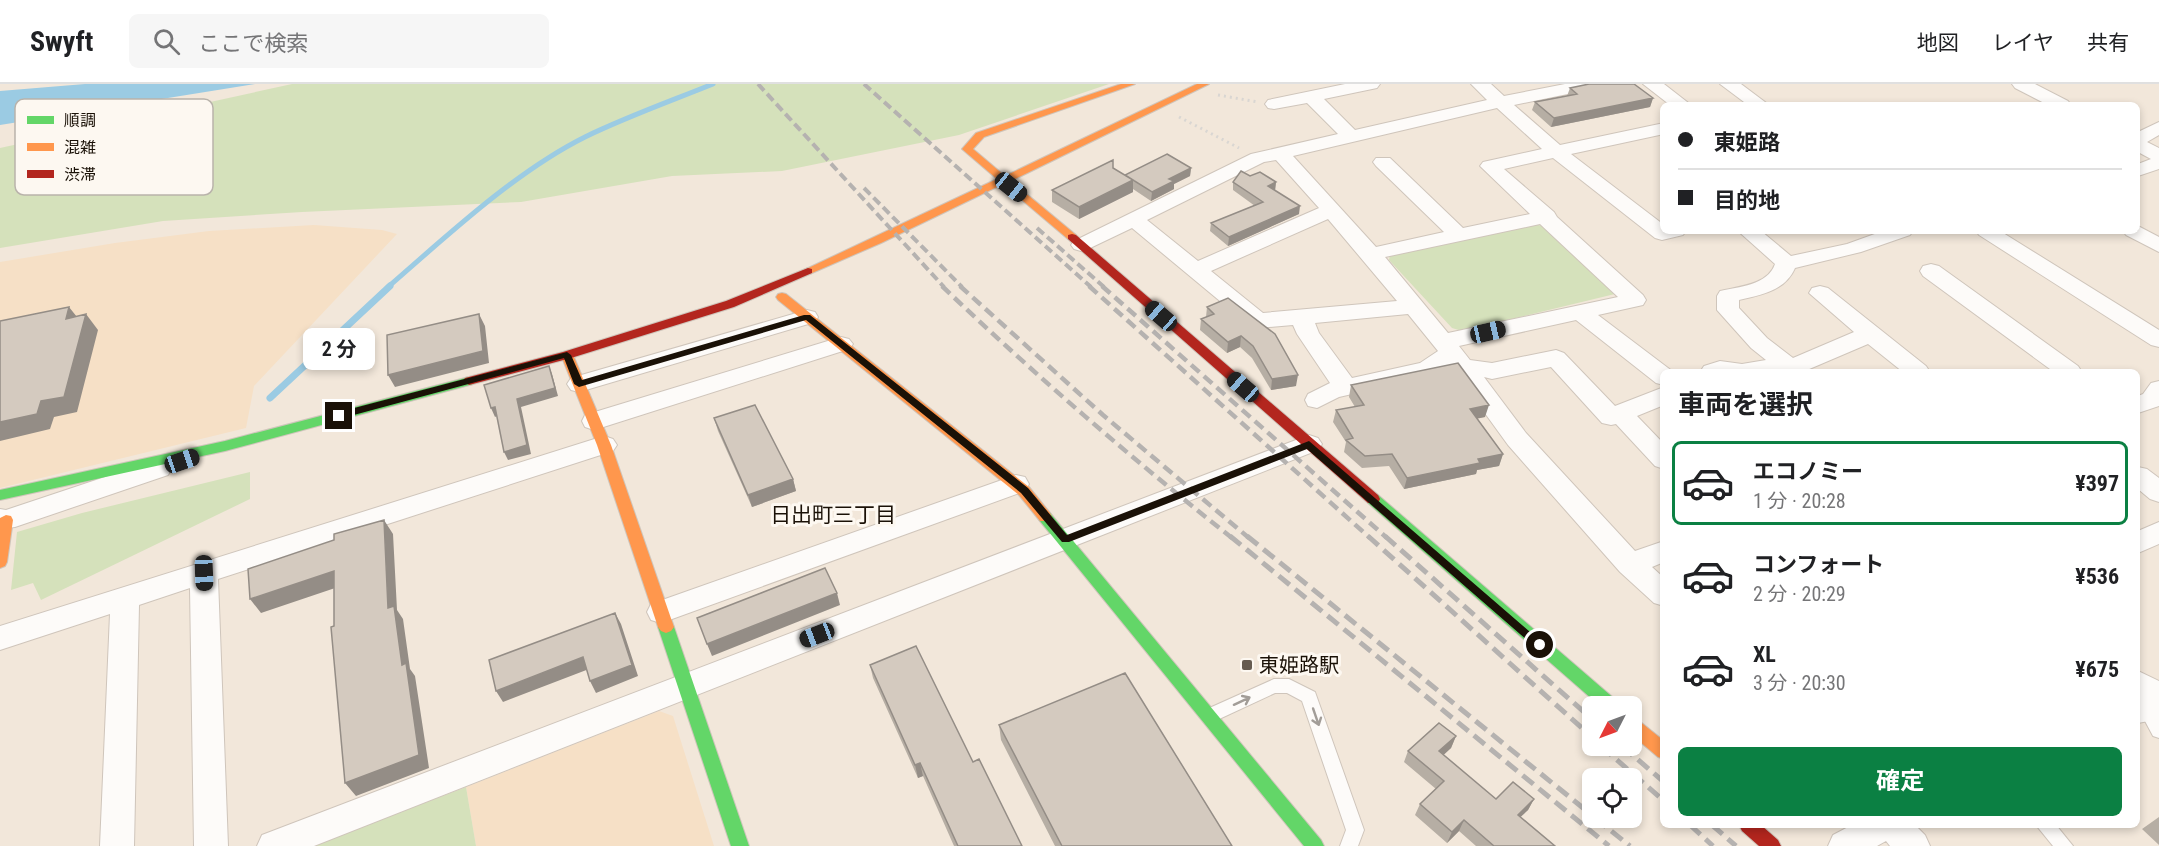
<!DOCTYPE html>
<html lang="ja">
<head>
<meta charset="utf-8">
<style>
	body { margin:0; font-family:"Roboto Condensed","Noto Sans JP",sans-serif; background:#f6f6f6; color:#202124; height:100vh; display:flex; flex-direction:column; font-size:22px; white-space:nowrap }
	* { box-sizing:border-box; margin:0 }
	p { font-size:20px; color:#757577 }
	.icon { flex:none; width:33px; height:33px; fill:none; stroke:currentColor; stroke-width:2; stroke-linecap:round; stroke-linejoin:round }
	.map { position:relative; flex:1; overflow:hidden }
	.side { position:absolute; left:1660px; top:285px; width:480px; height:459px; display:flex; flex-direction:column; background:#fff; border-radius:9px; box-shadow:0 3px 9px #0003 }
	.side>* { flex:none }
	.guide { position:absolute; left:1660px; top:18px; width:480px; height:132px; border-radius:9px; box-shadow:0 3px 9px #0003; display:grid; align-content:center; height:132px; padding:0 18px; background:#fff }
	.needle { width:39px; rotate:228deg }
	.tools { position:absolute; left:1582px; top:612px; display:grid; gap:12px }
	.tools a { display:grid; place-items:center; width:60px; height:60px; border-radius:9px; background:#fff; box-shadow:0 3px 9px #0003; font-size:30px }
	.end { position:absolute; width:27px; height:27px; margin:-14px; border:8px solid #1a1107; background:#fff; box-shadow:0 0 0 3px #fff }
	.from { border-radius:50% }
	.bubble { position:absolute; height:42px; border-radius:9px; background:#fff; box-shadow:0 3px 9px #0003; font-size:20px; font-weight:700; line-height:42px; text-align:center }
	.car { position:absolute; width:18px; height:36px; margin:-18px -9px; border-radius:8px; box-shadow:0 0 4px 2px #0007; background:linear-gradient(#222 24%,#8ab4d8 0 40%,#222 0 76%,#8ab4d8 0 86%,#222 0) }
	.guide b { display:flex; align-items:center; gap:21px; height:57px; font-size:22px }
	.guide b+b { border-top:2px solid #e0e0e0 }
	.guide i { width:15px; height:15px; background:#202124 }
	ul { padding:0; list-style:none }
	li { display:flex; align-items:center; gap:18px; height:84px; margin:0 12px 9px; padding:0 6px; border:3px solid transparent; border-radius:9px }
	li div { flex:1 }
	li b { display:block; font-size:22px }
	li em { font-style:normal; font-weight:700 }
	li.active { border-color:#0b8043 }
	li>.icon { width:54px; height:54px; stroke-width:1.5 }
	h2 { padding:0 18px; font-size:27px; line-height:72px }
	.cta { display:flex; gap:12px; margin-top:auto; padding:12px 18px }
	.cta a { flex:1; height:69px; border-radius:9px; background:#0b8043; color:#fff; font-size:24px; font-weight:700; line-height:69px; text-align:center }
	header { display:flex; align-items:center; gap:36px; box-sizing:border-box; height:84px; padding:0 30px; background:#fff; border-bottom:2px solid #e0e0e0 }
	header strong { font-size:28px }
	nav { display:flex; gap:33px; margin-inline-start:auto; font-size:21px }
	.search { width:420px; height:54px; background:#f6f6f6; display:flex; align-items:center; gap:15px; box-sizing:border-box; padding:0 21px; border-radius:9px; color:#757577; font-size:22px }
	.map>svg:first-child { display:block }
	.built { fill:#f6e0c6 }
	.green { fill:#d5e1bb }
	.water { fill:#9bcbe3 }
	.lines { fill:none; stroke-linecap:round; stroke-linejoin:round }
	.stream-far1 { stroke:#9bcbe3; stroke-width:5 }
	.stream { stroke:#9bcbe3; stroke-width:7 }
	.lane-casing { stroke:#cfc5bb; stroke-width:2 }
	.street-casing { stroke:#cfc5bb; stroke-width:2 }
	.fast-casing { stroke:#cfc5bb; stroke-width:2 }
	.slow-casing { stroke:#cfc5bb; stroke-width:2 }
	.jam-casing { stroke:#cfc5bb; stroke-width:2 }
	.path { stroke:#d9d6d2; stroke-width:3; stroke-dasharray:2 4; stroke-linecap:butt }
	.lane { fill:#fdfbf9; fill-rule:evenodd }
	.street { fill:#fdfbf9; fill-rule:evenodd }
	.fast { fill:#63d668; fill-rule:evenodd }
	.slow { fill:#ff974d; fill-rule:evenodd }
	.jam { fill:#b3261e; fill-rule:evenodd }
	.rail-far2 { stroke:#b5b2b0; stroke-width:4; stroke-dasharray:9 4.5; stroke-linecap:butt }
	.rail-far1 { stroke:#b5b2b0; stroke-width:4.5; stroke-dasharray:11 6; stroke-linecap:butt }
	.rail { stroke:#b5b2b0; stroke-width:5; stroke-dasharray:14 7; stroke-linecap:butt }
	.wall { fill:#b6aea4 }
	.shaded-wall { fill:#948d86 }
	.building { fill:#d4cabf; stroke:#948d86; stroke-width:1.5 }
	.oneway { stroke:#a29d98 }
	.route { fill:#1a1107 }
	.poi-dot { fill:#665c51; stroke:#fdf8f1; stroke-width:2 }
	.labels { text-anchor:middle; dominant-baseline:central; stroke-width:6; stroke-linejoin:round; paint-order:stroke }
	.poi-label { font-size:20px; fill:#1a1107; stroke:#fdf8f1; text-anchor:start }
	.neighbourhood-label { font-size:21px; fill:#1a1107; stroke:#fdf8f1 }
	.key { fill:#fdf8f1; stroke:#b9b3ab; stroke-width:1.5 }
	.key-label { font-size:16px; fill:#1a1107 }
</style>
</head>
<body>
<header>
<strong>Swyft</strong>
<div class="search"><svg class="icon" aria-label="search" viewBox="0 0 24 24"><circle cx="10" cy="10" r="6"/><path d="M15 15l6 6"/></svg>ここで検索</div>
<nav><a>地図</a><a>レイヤ</a><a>共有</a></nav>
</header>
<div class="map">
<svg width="2159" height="762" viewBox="0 0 2159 762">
	<rect width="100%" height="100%" fill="#f2e7da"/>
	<path class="built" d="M314 141 382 146 397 150 254 302 246 344 0 404V178L115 159 209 147Z
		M659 627 673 632 714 762H476L466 703Z"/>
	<path class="green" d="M292 0H1109L959 51 782 87 672 92 521 118 302 128 163 137 0 164V64Z
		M1533 140 1543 142 1619 209 1462 247 1452 244 1389 176 1390 170Z
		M250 388V415L41 516 33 499 11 506 17 448 82 429Z
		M466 703 476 762H312Z"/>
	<path class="water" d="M85 0H255L0 41V7Z"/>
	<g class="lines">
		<path class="stream-far1" d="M388 203C448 151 515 88 585 53 626 33 671 17 713 0"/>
		<path class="stream" d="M270 314 390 202"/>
		<defs>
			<path id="lane" d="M1274 595H1289L1315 608 1364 746 1358 762H1340L1346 746 1302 617 1287 609H1275L1217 636 1211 638 1205 636 1203 631 1205 626Z
				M2146 617 2152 619 2159 632V654L2153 652 2138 624 2140 619Z
				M2036 741H2056L2073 762H2053Z"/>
			<path id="street" d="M1345 0H1380L1377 4 1324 15 1355 46 1487 16 1471 0H1491L1504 12 1565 0H1601L1598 4 1592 5 1514 21 1560 61 1664 39V50L1571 70 1664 141V147H1686L1683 151 1662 156 1655 154 1553 74 1504 85 1554 128 1557 133 1643 211 1646 216 1643 221 1598 231 1672 287 1664 288V301L1656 299 1576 236 1459 262 1470 276 1492 279 1556 266 1564 269 1615 322 1664 303V321L1637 332 1664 360V385L1655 382 1616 340 1611 341 1602 339 1551 283 1492 295 1484 293 1526 349 1635 467 1664 457V478L1652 483 1664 494V522L1654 519 1620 488 1508 361 1450 281 1435 291 1339 313 1317 324 1308 322 1305 316 1308 310 1330 299 1297 250 1293 241 1258 244 1250 242 1132 144 1088 165 1081 167 1074 165 1071 161 1074 157 1251 70 1338 50 1307 19 1274 25 1268 24 1265 20 1268 16ZM1497 24 1542 65 1483 78 1480 82 1530 130 1463 144 1390 74H1376L1373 78 1376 82 1444 148 1376 163 1293 72ZM1276 76 1319 124 1198 177 1147 136 1264 78ZM1328 135 1397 217 1263 229 1211 187ZM1540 140 1618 213 1448 249 1385 173ZM1408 230 1438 267 1420 279 1352 294 1319 249 1315 239Z
				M1643 0H1664L1691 21H1670Z
				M1720 0H1741L1769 21H1748Z
				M2012 0H2035L2068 17 2071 21H2048L2015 4Z
				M2159 38V51L2147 58 2159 64V85L2138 92V80L2151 75 2138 68V48Z
				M2138 142 2159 153V168L2126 151 2123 147H2138Z
				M1738 147H1761L1791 172 1847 160 1883 147H1913L1910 151 1861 168 1795 184C1785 207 1761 211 1739 216V224L1767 254 1793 274 1854 248 1809 209 1812 204 1820 202 1828 204 1926 282 1930 288H1903L1868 260 1807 286 1808 288H1700L1704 282 1720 277 1742 280 1766 276 1751 264 1717 226V212L1720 207C1738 203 1768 201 1775 180Z
				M1976 147H2000L2159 246V263L2151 261 1979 151Z
				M1931 180 1939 182 2078 282 2082 288H2054L1923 192 1920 187 1923 182Z
				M807 226 815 228 818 233 815 238 579 308 571 306 567 300 571 294Z
				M841 253 849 255 853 260 849 265 594 346 585 343 582 337 585 331Z
				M2159 297V322L2138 329V312L2143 310 2151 299Z
				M1309 351 1318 354 1322 360 1318 366 314 762H257L262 751Z
				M604 352 613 355 617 361 613 367 218 495 228 762H194L190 504 139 521 134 762H100L110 530 0 566V542Z
				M159 375 168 377 172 384 168 391 15 443 0 445V425L6 426Z
				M2138 383 2147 385 2159 394V418L2150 415 2138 405Z
				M1016 391 1025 393 1029 400 1025 407 661 539 651 536 647 528 651 520Z
				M2159 438V460L2138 469V447Z
				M2138 587 2159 597V635L2138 639Z
				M1852 741H1915L1925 751 1930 762H1890L1886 757 1877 762H1828L1833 751Z"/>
			<path id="fast" d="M469 293 473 294 475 297 473 300 225 367 0 416V406L225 357Z
				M1373 410 1378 411 1617 617 1619 622H1600L1368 419 1366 415 1368 411Z
				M1045 428 1050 429 1321 756 1324 762H1304L1040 437 1038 433 1040 429Z
				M666 537 671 539 674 543 749 762H731L658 543 661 539Z"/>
			<path id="slow" d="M1121 0H1135L984 53 973 65 1005 92 1197 0H1209L1011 97 1076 151V155H1068L1003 100 881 159 812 189 808 190 802 187 997 95 962 65 976 49Z
				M782 209 786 210 1029 403 1050 429 1052 433 1050 437H1040L1019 411 778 216 776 213 778 210Z
				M567 267 573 271 611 361 674 543 671 547 666 549 661 547 658 543 597 361 561 271Z
				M6 431 11 432 13 436 7 478 5 482 0 484V434Z
				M1632 634 1638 636 1664 657V675L1658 673 1632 651Z"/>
			<path id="jam" d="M1072 150 1076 151 1378 411 1380 415 1378 419H1368L1068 155V151Z
				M808 184 812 185V189L734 223 571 274 469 301 463 297 465 294 563 268 726 217Z
				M1739 741H1761L1778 756 1781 762H1759L1742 747Z"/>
		</defs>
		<use href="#lane" class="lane-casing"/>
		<use href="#street" class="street-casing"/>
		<use href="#fast" class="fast-casing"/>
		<use href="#slow" class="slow-casing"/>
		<use href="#jam" class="jam-casing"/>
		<path class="path" d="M1218 11 1258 18
			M1179 33 1239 64"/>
		<use href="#lane" class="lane"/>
		<use href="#street" class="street"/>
		<use href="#fast" class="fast"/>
		<use href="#slow" class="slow"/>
		<use href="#jam" class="jam"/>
		<path class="rail-far2" d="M758 0 944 203
			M864 0 1091 203
			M864 104 962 203
			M1037 144 1104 203"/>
		<path class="rail-far1" d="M942 202C1035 291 1131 374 1232 454
			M960 202 1103 331 1249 454
			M1089 202 1370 454
			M1102 202 1387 454"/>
		<path class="rail" d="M1230 452 1609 762
			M1247 452 1593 732
			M1368 452 1593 654
			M1385 452 1593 636
			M1601 662 1664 717
			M1622 662 1664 698
			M1595 734 1630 762
			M1690 741 1713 762
			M1712 741 1736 762"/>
	</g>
	<path class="wall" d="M1570 4 1653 14 1650 23 1551 43 1532 26 1535 18 1567 12Z
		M1191 84 1190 92 1174 100V105L1151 117 1133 105V108L1079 135 1052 118V106L1125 91Z
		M1250 92 1276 98 1275 107 1299 130 1228 162 1210 147 1211 139 1255 122 1233 106V98Z
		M1228 214 1296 302 1271 306 1252 274 1240 263 1227 269 1200 246 1201 235 1206 233 1207 223Z
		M1351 301 1485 333 1477 334 1503 370 1499 382 1477 386 1476 390 1404 405 1389 382 1362 384 1344 368 1346 358 1333 338 1336 326 1355 323 1349 313Z
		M714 334 793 395 796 407 752 423 718 347Z
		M870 581 973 678 1022 762H954L923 692 918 694 873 594Z
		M999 641 1232 762H1055L1001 656Z
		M1456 652 1451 664 1443 671 1496 715H1534L1528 726 1520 733 1555 762H1476L1459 747 1447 759 1415 731 1420 720 1436 705 1404 678 1408 667Z
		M2159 733V761L2142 745Z"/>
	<path class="shaded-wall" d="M1653 14 1650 23 1551 43 1554 34Z
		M1191 84 1190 92 1174 100V105L1151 117 1152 108 1169 95Z
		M1133 96V108L1079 135V123Z
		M1276 98 1275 106 1266 110 1268 102Z
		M1300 122 1299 130 1228 162 1229 153Z
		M69 223 81 238 66 235Z
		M86 230 98 246 77 328 54 333 50 345 0 357V338L41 317Z
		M479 230 485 242 489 279 395 303 388 291Z
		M1241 252 1240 263 1227 269 1228 258Z
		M549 282 552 290 558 312 521 323 531 370 508 376 504 368 517 315Z
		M1298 291 1296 302 1271 306 1272 295Z
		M1489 321 1485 333 1466 337 1470 325Z
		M495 323 499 331 495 333 491 324Z
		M1503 370 1499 382 1477 386 1476 390 1404 405 1407 394 1478 375Z
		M793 395 796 407 752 423 748 411Z
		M384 436 393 450 397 526 403 535 410 585 415 592 429 684 356 712 345 699 402 581 388 524Z
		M334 487 344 501 261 529 250 515Z
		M837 509 840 521 712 572 707 560Z
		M615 529 621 540 638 592 596 609 590 597Z
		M583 573 589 585 503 618 496 607Z
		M1456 652 1451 664 1435 679 1439 667Z
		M920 679 923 692 918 694 915 681Z
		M1534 715 1528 726 1512 741 1518 731Z
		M1464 736 1459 747 1447 759 1452 748Z"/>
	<path class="building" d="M1589 0H1634L1653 14 1554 34 1535 18 1577 10 1570 4Z
		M1167 70 1191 84 1169 95 1174 97 1152 108 1125 91Z
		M1113 76V84L1133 96 1079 123 1052 106Z
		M1241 87 1250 92 1260 88 1276 98 1268 102 1300 122 1229 153 1211 139 1263 118 1233 98Z
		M1228 214 1275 250 1298 291 1272 295 1253 262 1241 252 1228 258 1201 235 1214 230 1207 223Z
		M69 223 66 235 86 230 64 313 41 317 37 330 0 338V237Z
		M479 230 483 267 388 291 387 251Z
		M1458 279 1489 321 1470 325 1503 370 1478 375 1480 379 1407 394 1392 370 1365 372 1346 356 1353 354 1336 326 1364 321 1351 301Z
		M549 282 555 304 517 315 527 361 504 368 495 323 491 324 484 301Z
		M755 321 793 395 748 411 714 334Z
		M384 436 388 524 394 522 402 581 406 579 419 671 345 699 331 543 334 542V487L250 515 248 485 334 456V450Z
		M825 484 837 509 707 560 697 534Z
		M615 529 632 581 590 597 583 573 496 607 489 576Z
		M916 562 973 678 979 675 1022 762H958L920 679 915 681 870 581Z
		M1125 589 1232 762H1062L999 641Z
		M1439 639 1456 652 1439 667 1496 715 1513 698 1534 715 1518 731 1555 762H1494L1464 736 1452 748 1420 720 1444 697 1408 667Z"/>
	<defs><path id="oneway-shaft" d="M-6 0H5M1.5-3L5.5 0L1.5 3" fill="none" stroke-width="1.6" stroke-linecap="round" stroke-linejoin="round" transform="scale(1.5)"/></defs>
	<g class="oneway">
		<use href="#oneway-shaft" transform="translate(1242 617) rotate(-25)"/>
		<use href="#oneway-shaft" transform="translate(1316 633) rotate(71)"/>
	</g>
	<path class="route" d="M804 231H810L1028 404 1067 451 1309 357 1545 561 1540 565 1536 564 1307 365 1069 458H1062L1021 409 806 236 579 303 574 300 564 274 339 335 334 332 339 328 567 268 571 271 582 296Z"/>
	<rect class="poi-dot" x="1241" y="575" width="12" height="12" rx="3"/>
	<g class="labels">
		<g class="poi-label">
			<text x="1259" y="581">東姫路駅</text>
		</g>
		<g class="neighbourhood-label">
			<text x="833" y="431">日出町三丁目</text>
		</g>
	</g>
	<rect x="15" y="15" width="198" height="96" rx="9" class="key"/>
	<rect x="27" y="32" width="27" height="8" fill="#63d668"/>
	<rect x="27" y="59" width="27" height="8" fill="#ff974d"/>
	<rect x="27" y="86" width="27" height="8" fill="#b3261e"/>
	<g class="key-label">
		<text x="64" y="42">順調</text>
		<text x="64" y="69">混雑</text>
		<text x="64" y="96">渋滞</text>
	</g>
</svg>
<div class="tools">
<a><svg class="needle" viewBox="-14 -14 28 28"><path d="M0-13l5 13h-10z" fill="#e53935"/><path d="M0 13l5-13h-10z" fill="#757577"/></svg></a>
<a><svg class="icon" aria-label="locate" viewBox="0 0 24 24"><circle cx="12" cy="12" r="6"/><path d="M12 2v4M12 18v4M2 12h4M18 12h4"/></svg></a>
</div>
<i class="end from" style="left:1540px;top:561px"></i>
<i class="end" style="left:339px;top:332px"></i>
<div class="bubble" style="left:303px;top:244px;width:72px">2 分</div>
<i class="car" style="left:1011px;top:103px;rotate:129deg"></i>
<i class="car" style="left:1161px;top:232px;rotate:311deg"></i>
<i class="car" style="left:1488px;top:248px;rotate:77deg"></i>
<i class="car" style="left:1243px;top:303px;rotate:311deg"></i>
<i class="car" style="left:182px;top:377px;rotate:71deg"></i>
<i class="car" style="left:204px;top:489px;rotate:178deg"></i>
<i class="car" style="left:817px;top:551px;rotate:249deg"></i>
<div class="guide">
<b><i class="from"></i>東姫路</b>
<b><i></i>目的地</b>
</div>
<section class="side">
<h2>車両を選択</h2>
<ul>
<li class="active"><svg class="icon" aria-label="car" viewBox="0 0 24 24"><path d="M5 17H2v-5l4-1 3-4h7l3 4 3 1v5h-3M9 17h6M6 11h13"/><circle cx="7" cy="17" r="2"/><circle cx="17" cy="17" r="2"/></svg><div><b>エコノミー</b><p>1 分 · 20:28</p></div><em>¥397</em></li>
<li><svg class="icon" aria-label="car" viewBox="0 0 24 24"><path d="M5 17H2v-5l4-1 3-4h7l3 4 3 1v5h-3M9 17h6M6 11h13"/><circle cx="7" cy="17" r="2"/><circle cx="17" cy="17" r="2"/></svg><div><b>コンフォート</b><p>2 分 · 20:29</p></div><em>¥536</em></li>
<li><svg class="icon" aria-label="car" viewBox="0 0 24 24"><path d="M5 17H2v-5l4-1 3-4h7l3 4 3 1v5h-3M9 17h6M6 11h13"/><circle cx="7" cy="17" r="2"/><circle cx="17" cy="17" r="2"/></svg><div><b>XL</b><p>3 分 · 20:30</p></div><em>¥675</em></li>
</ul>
<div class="cta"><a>確定</a></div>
</section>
</div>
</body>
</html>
